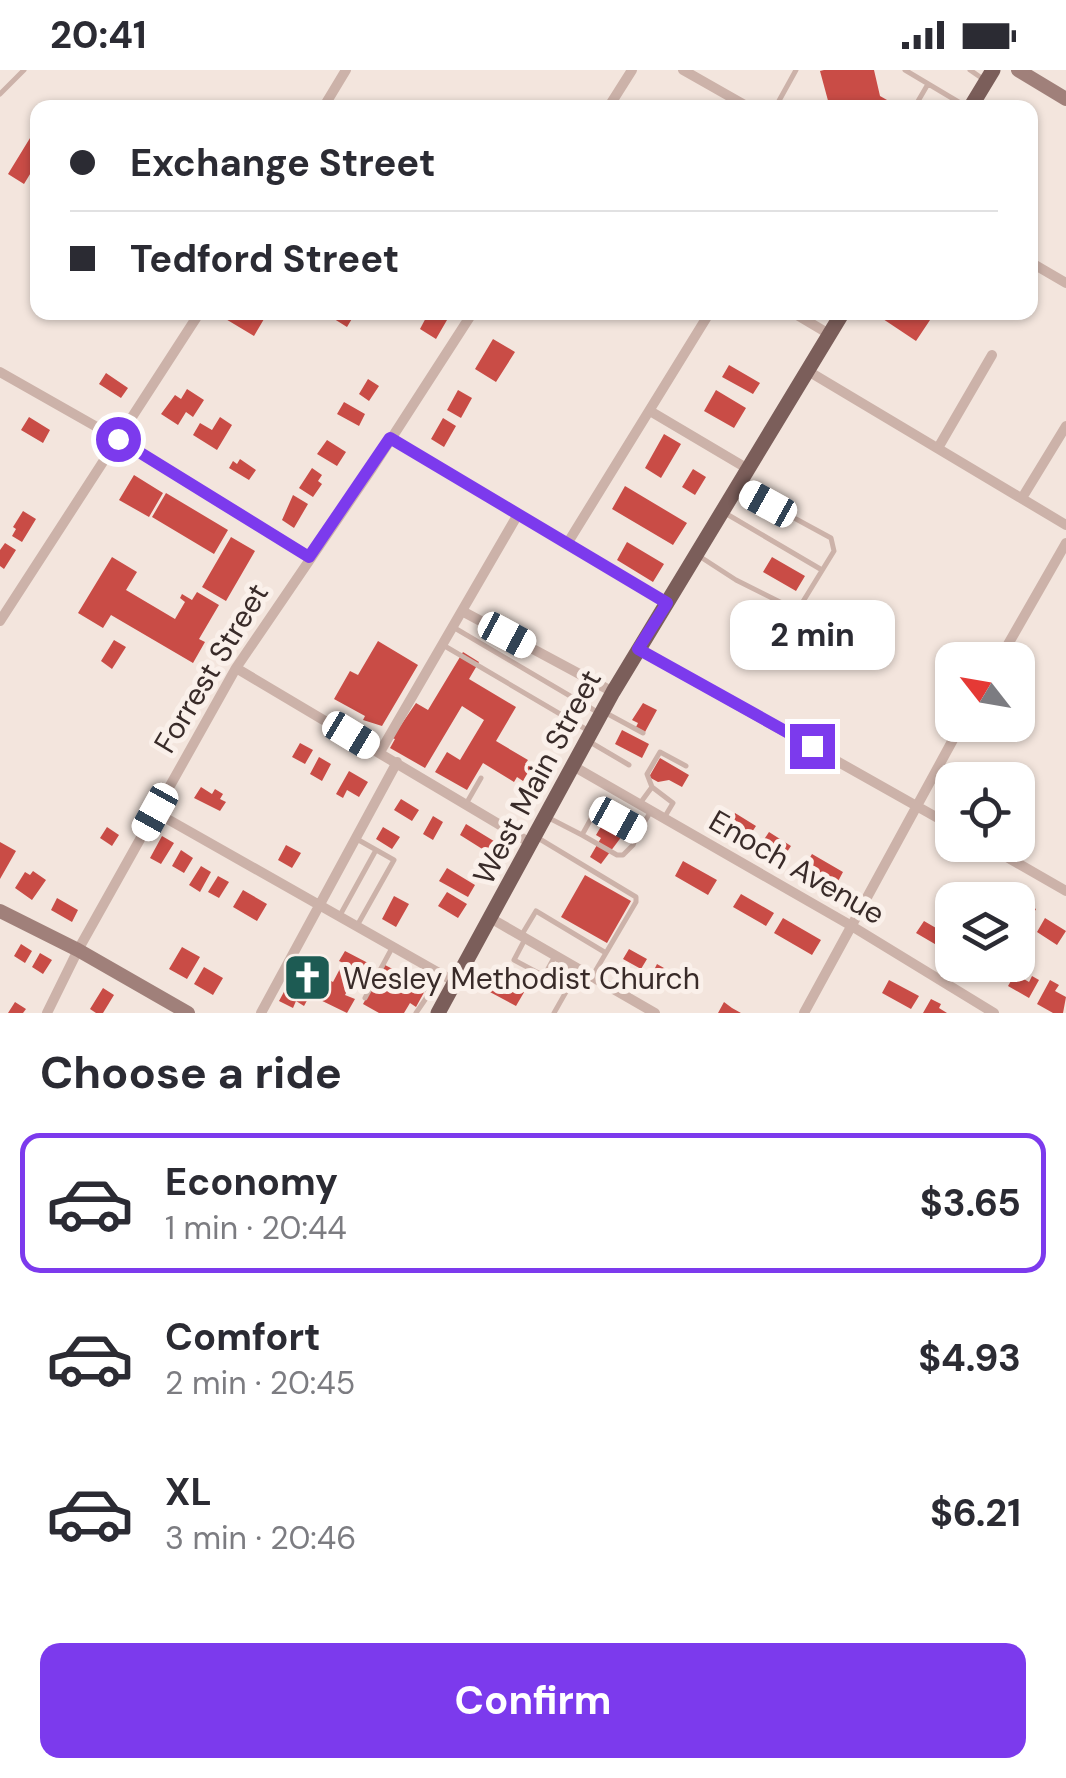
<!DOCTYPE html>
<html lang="en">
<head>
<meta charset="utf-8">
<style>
	body { margin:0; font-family:"DM Sans",sans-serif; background:#f7f7f7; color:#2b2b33; height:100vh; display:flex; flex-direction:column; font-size:38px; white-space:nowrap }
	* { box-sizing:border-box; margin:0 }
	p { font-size:32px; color:#7c7c81 }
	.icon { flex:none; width:55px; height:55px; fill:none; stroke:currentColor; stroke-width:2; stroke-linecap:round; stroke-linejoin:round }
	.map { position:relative; height:943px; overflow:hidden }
	.side { display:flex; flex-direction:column; background:#fff; flex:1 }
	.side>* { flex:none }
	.guide { position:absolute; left:30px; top:30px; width:1008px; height:220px; border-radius:20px; box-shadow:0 2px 8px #0004; display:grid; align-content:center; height:220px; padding:0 40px; background:#fff }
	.needle { width:65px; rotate:301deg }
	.buttons { position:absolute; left:935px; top:572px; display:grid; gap:20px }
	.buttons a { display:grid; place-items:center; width:100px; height:100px; border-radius:20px; background:#fff; box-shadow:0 2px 8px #0004; font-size:50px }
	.end { position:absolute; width:45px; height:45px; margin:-22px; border:12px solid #7c3aed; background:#fff; box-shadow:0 0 0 5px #fff }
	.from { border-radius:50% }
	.bubble { position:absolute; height:70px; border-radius:20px; background:#fff; box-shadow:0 2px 8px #0004; font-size:32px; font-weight:700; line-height:70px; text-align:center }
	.car { position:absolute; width:30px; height:60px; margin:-30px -15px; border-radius:12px; box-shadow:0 0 8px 2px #0007; background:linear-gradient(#fff 24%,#345 0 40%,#fff 0 76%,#345 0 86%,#fff 0) }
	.guide b { display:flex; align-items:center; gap:35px; height:95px; font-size:38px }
	.guide b+b { border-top:2px solid #e1e1e2 }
	.guide i { width:25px; height:25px; background:#2b2b33 }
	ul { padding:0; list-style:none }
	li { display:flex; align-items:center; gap:30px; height:140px; margin:0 20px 15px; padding:0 20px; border:5px solid transparent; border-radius:20px }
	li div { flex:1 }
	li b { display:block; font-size:38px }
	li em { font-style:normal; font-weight:700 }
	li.current { border-color:#7c3aed }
	li>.icon { width:90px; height:90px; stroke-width:1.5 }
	h2 { padding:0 40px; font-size:45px; line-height:120px }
	.action { display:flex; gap:20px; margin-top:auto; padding:20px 40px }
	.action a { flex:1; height:115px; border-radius:20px; background:#7c3aed; color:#fff; font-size:40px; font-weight:700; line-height:115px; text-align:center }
	.status { display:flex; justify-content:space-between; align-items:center; height:70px; padding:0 50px; background:#fff; direction:ltr }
	.status svg { height:28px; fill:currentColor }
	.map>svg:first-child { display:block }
	.building { fill:#c94c46 }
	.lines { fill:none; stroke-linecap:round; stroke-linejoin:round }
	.lane { stroke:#ccb2a9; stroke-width:5 }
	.street { stroke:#ccb2a9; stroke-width:10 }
	.secondary { stroke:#a0807a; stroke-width:14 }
	.primary { stroke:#7b5e5a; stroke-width:15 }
	.route { stroke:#7c3aed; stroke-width:12 }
	.labels { text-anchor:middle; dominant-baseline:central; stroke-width:10; stroke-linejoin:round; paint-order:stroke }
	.street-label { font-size:30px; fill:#392b29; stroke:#faf0ea }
	.poi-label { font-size:30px; fill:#392b29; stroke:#faf0ea; text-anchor:start }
</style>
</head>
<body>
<div class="status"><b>20:41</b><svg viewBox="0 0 49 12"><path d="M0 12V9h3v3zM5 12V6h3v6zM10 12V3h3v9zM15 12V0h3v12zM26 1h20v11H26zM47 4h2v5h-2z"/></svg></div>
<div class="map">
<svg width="1066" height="943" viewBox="0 0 1066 943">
	<rect width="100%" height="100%" fill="#f3e5dd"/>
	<path class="building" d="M824 0H874L880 26 894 34 892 38H856L855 34 830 38 820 1Z
		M38 55V91L24 114 8 104Z
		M227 242H252L264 249 254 266 224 248Z
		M323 242H356L347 257Z
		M429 242 447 250 436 269 420 259Z
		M887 242H918L930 250 916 271 883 249Z
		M493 269 515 282 496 312 475 299Z
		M729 295 760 313 753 324 722 307Z
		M106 303 128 318 121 328 99 314Z
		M368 309 379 316 369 331 359 324Z
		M187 319 204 330 193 347 186 342 178 355 161 344 175 325 181 329Z
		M458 320 472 328 461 348 447 340Z
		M716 320 746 338 734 358 704 341Z
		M344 332 365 344 359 356 337 344Z
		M29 347 50 360 43 373 21 360Z
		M220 347 232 355 217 380 193 365 200 353 212 360Z
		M443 348 456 356 444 377 431 369Z
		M664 364 681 374 661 408 645 398Z
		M327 370 346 382 337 396 317 384Z
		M240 389 256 400 249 410 229 398 233 391 237 394Z
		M312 398 322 405 318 411 322 414 313 427 299 418Z
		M693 399 706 407 695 425 682 417Z
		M134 405 163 423 149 447 119 430Z
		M625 416 687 453 673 475 612 439Z
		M166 423 228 460 214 484 152 447Z
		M293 425 308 434 294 458 282 450Z
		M23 441 36 449 22 472 12 466 16 459 13 457Z
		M231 467 255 481 226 531 202 517Z
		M627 472 664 494 653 512 617 490Z
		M5 473 16 480 4 499 0 496V480Z
		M112 487 137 502 126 520 175 549 185 532 180 528 182 524 192 530 197 522 219 535 199 569 205 572 193 593 111 545 103 558 78 543Z
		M772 487 805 506 796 521 763 502Z
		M114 570 126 577 112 599 101 591Z
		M378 571 418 595 382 656 363 650 365 646 334 629 350 601 358 605Z
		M463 582 479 592 469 609 516 637 496 671 528 690 525 694 531 697 523 711 517 707 514 712 483 693 467 720 435 702 447 682 460 690 484 650 462 636 425 698 390 678 395 669 392 668 416 633 428 640Z
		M643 633 657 640 645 662 636 657 638 653 632 650Z
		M622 660 649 674 642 688 615 674Z
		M300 673 313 680 305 694 292 687Z
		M319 687 331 694 322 711 310 704Z
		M660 688 689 705 682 717 669 710 658 712 649 707Z
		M349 701 368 712 359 727 347 720 343 728 336 724Z
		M201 717 212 724 215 719 223 724 220 729 226 732 220 741 194 728Z
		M401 729 419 740 412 751 394 740Z
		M735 743 756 756 748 768 727 755Z
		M433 746 443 752 433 770 423 764Z
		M605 750 625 762 601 794 590 787 601 768 596 765Z
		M466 754 502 776 495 787 460 765Z
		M107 757 119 765 112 776 100 768Z
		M383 757 400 767 392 779 376 769Z
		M769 762 791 776 783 788 761 774Z
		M162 766 174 773 161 794 150 788Z
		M0 772 16 781 0 809Z
		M286 775 301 783 292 798 278 790Z
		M181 780 193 788 184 803 172 796Z
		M812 784 843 802 835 817 803 799Z
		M683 791 717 810 708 825 675 806Z
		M201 796 211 802 200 822 189 815Z
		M447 798 475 815 468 827 439 811Z
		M33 801 46 810 32 830 15 818 25 802 30 805Z
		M585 805 631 831 607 873 561 847Z
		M218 806 229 812 219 828 208 822Z
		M243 820 267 834 257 851 233 837Z
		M447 822 467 834 458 848 438 836Z
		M741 824 774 843 766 856 733 837Z
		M394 826 409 834 396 857 382 849Z
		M57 828 78 840 72 852 51 840Z
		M1018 829 1036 839 1028 853 1018 847Z
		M783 848 821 870 812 885 774 863Z
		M1045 848 1066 861 1057 875 1037 862Z
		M924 851 948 865 940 877 916 863Z
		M21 874 32 881 25 893 14 886Z
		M182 877 200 887 187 909 169 899Z
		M629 879 647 889 641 899 623 889Z
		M345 881 368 893 362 904 357 902 345 925 355 929 347 943 310 925 304 936 296 931 293 938 279 931 299 894 333 912 343 893 339 891Z
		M40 883 52 890 43 904 32 897Z
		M657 894 678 906 670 919 650 908Z
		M385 895 427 917 416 937 410 933 404 943H379L363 934Z
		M979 895H1001L1008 899 1000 912 977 899Z
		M204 897 223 908 213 925 194 914Z
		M502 897 530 912 516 936 488 921Z
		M1018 899 1025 903 1022 908 1029 912 1032 906 1039 910 1029 928 1008 916Z
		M889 910 919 926 911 939 882 923Z
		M1050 910 1059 915 1055 921 1066 927 1063 943H1053L1037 934Z
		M103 918 114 925 103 943H96L90 939Z
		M931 929 941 934 939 938 947 943H923Z
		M15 932 26 939 23 943H8Z
		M724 932 732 938 741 943H718Z"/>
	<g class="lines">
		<path class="lane" d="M905 0 967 37
			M970 0 983 9
			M0 24 24 0
			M775 38 796 0
			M914 38 928 14
			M725 443 822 500
			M699 486 736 510 794 539 799 538 834 481 831 468 739 418
			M453 557 599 643
			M443 575 589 661
			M606 643 643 663
			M590 672 629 695
			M652 717 647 704 660 682 686 696
			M641 732 652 717 673 733 664 748
			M466 734 481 708
			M549 748 582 765 597 738 639 761 651 741
			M582 765 617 785H623L633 775 639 761
			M355 768 394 790 358 854
			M538 768 636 827V832L593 905
			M339 847 376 780
			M521 866 536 841 606 883
			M524 871 514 890 544 906 555 886
			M365 928 392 878
			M416 943 429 924 424 911 431 899
			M554 943 579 899"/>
		<path class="street" d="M683 0 750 38
			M323 38 346 0
			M608 38 632 0
			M1030 192 1066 213
			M792 242 829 264
			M808 301 1066 455
			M0 302 118 369 309 487
			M650 341 748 399
			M390 368 667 533
			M938 378 992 285
			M1022 428 1066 356
			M567 474 710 242
			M462 541 613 622
			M0 551 200 242
			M638 579 952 756
			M999 590 1066 473
			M236 598 532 774
			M380 682 517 446
			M573 696 850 855 994 943
			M155 742 455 912
			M986 775 1066 821
			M492 849 655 943
			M47 943 78 880 236 598 371 400 473 242
			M261 943 397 692
			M804 943 961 655"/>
		<path class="secondary" d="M1018 0 1066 29
			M0 841 78 880 188 943"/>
		<path class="primary" d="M970 38 993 0
			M438 943 613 622 843 242"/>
	</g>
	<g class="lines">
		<path class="route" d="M118 369 309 487 390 368 667 533 638 579 812 676"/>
	</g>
	<defs>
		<symbol id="church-square" viewBox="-11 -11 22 22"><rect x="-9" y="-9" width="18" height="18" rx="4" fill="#1d5b53" stroke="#faf0ea"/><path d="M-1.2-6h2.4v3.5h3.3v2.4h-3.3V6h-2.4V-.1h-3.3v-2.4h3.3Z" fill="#fff"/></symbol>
	</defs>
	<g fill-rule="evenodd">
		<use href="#church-square" x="280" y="880" width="55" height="55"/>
	</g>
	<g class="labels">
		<g class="street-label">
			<text transform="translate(211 598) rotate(-59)">Forrest Street</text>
			<text transform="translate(537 707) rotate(-62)">West Main Street</text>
			<text transform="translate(797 797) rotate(30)">Enoch Avenue</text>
		</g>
		<g class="poi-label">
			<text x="343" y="908">Wesley Methodist Church</text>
		</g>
	</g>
</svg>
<div class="buttons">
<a><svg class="needle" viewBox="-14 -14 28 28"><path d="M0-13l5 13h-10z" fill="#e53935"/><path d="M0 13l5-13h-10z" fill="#7c7c81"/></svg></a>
<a><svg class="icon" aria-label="locate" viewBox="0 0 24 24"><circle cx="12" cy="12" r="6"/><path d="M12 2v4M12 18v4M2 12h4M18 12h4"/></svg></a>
<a><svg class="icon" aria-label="layers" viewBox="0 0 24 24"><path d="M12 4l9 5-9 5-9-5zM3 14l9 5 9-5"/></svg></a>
</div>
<i class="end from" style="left:118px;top:369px"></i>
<i class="end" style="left:812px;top:676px"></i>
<div class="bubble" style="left:730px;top:530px;width:165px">2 min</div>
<i class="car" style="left:768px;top:434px;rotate:299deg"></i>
<i class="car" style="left:507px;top:565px;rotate:118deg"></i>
<i class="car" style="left:351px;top:665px;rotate:121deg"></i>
<i class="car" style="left:155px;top:742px;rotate:209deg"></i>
<i class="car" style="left:618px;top:750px;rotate:119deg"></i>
<div class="guide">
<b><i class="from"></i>Exchange Street</b>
<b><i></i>Tedford Street</b>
</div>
</div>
<section class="side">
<h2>Choose a ride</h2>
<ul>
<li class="current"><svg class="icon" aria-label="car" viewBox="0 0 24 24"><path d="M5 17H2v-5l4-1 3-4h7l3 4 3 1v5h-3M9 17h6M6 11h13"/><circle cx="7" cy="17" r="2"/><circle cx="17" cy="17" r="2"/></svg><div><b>Economy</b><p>1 min · 20:44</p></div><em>$3.65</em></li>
<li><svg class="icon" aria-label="car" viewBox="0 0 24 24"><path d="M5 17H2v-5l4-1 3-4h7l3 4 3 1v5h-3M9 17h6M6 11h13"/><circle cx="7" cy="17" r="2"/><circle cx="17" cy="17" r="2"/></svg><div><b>Comfort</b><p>2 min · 20:45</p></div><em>$4.93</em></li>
<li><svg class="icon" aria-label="car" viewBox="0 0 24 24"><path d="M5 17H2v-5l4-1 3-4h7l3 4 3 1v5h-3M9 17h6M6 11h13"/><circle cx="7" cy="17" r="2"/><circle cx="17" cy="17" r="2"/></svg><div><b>XL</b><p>3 min · 20:46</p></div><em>$6.21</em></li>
</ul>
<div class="action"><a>Confirm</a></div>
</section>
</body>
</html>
